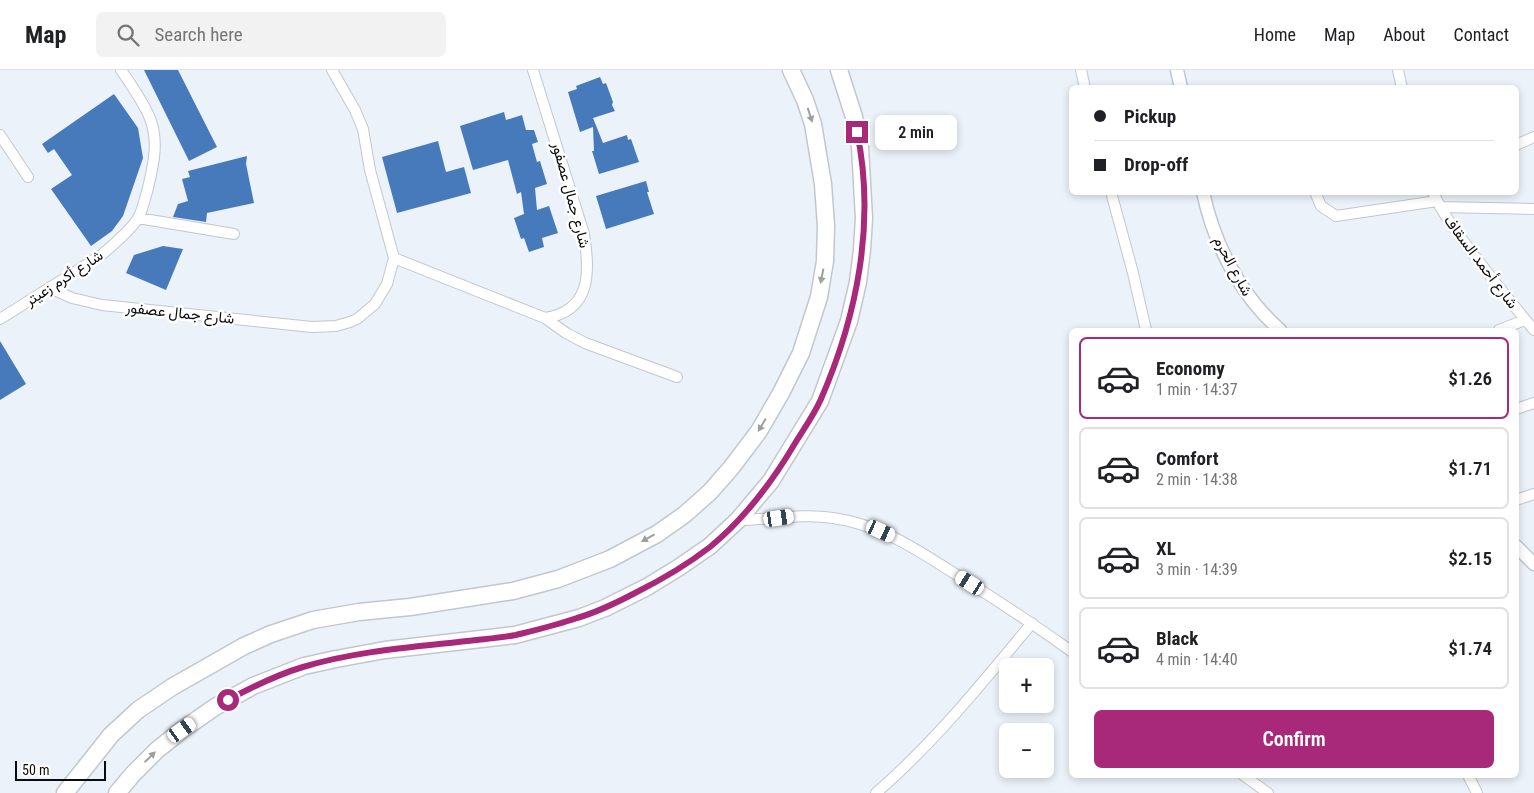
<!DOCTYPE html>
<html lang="en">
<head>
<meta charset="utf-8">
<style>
	body { margin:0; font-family:"Roboto Condensed",Vazirmatn,sans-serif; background:#f2f2f2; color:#202124; height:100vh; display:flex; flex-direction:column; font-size:19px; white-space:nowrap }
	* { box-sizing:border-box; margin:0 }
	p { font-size:16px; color:#757577 }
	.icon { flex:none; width:28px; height:28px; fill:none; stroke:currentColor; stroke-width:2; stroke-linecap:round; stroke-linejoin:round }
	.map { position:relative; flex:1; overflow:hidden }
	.panel { position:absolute; left:1069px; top:258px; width:450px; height:450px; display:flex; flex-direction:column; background:#fff; border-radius:8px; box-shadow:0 2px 8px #0003 }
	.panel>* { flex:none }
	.banner { position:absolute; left:1069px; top:15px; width:450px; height:110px; border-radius:8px; box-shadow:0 2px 8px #0003; display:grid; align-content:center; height:110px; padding:0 25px; background:#fff }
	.tools { position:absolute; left:999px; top:588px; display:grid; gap:10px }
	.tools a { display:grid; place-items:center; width:55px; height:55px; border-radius:8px; background:#fff; box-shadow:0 2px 8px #0003; font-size:25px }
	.scale { position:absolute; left:15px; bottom:12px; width:91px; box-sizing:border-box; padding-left:5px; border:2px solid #0a0c0e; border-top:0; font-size:14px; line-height:18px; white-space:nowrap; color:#0a0c0e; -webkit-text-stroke:4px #fff; paint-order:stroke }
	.end { position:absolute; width:22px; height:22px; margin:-11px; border:6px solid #a82979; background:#fff; box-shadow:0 0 0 2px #fff }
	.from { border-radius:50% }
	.bubble { position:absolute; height:35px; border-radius:8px; background:#fff; box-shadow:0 2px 8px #0003; font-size:16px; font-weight:600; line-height:35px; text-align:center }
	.car { position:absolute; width:15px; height:30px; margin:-15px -8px; border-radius:6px; box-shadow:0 0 4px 1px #0007; background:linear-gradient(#fff 24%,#345 0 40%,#fff 0 76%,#345 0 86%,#fff 0) }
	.banner b { display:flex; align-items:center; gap:18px; height:48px; font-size:19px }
	.banner b+b { border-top:1px solid #e0e0e0 }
	.banner i { width:12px; height:12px; background:#202124 }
	ul { padding:9px 0 0; list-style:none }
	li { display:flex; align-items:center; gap:15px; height:82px; margin:0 10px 8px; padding:0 15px; border:2px solid #e0e0e0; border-radius:8px }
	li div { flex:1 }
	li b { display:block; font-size:19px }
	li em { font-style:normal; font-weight:600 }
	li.active { border-color:#a82979 }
	li>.icon { width:45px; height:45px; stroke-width:1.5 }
	.action { display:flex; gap:10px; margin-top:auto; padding:10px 25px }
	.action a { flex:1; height:58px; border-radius:8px; background:#a82979; color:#fff; font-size:20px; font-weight:600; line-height:58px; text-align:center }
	header { display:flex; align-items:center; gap:30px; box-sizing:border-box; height:70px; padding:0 25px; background:#fff; border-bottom:1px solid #e0e0e0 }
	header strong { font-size:24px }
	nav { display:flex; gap:28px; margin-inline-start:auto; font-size:18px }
	.search { width:350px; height:45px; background:#f2f2f2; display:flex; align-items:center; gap:12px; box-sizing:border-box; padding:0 18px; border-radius:8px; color:#757577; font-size:19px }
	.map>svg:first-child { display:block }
	.building { fill:#477abb }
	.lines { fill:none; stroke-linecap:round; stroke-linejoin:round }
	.minor-casing { stroke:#c2c7ce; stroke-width:12 }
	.tertiary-casing { stroke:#c2c7ce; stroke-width:15 }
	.primary-casing { stroke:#c2c7ce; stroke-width:19 }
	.minor { stroke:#fff; stroke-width:10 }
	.tertiary { stroke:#fff; stroke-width:12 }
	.primary { stroke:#fff; stroke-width:16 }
	.oneway { fill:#9d9e9f }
	.route { stroke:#a82979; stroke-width:6 }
	.labels { text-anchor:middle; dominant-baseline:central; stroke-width:5; stroke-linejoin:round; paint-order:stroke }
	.street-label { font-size:15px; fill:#0a0c0e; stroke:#fff }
</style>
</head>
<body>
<header>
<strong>Map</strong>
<div class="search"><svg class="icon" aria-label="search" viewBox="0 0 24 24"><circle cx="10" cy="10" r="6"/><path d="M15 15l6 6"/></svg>Search here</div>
<nav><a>Home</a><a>Map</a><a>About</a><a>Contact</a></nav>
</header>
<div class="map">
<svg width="1534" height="723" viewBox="0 0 1534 723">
	<rect width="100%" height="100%" fill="#ecf2f9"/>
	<path class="building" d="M144 0H178L217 77 189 91Z
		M600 7 603 14 606 13 613 32 612 35 615 41 593 48 603 73 627 65 628 70 631 69 639 92 599 104 592 81H594L593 57 580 62 568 22 577 19 576 16Z
		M114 24 138 58 143 88 123 146 112 161 91 176 51 119 72 105 54 79 48 83 42 74Z
		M504 42 506 50 522 45 526 60H534L538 72 532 74 537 92 540 91 547 114 535 118 537 140 549 136 558 163 542 168 544 177 529 182 524 168 521 169 514 148 524 144 521 122 517 124 508 90 473 100 460 56Z
		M438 71 446 102 464 97 471 123 397 143 382 87Z
		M247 86 246 94 254 133 207 143 206 152 173 147 178 134 188 131 182 109 190 107 188 101Z
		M646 111 649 122H647L654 144 606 159 596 126Z
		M163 176 183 179 166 220 126 203 134 185Z
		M0 271 26 314 0 330Z"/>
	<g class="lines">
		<defs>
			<path id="minor" d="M1081 0 1085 18
				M1398 0 1402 18
				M0 65 28 107
				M1516 75 1534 67
				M1111 122 1133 203 1146 260
				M1315 122 1321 136 1336 146 1437 131
				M1433 122C1443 145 1458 164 1473 184 1493 210 1513 235 1534 260
				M1440 137 1534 139
				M138 148 234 164
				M394 188 545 248C592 241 590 201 584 164L533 0
				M50 218 72 228 102 235 312 257 336 256 350 252 357 249 375 234 387 214 394 188 370 100 363 59 355 40 332 0
				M545 248 566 263 585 273 677 307
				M0 249 100 186C112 176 131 160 138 148 143 140 144 130 147 122 153 97 160 71 149 46 142 30 131 15 121 0
				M1499 260 1525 250
				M1516 339 1534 333
				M1516 430 1534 424
				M738 450C770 450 802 443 833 448 883 455 922 483 963 509 1000 532 1036 556 1071 581
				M1243 705 1268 723
				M1468 705 1477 723
				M876 723C934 673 983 612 1032 553"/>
			<path id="tertiary" d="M1177 0 1181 18
				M1203 122C1214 174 1240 225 1280 260
				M1516 476 1534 494"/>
			<path id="primary" d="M65 723 111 665 138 640 172 617 244 576 271 564 313 550 359 542 410 537 513 521 558 509 610 489 657 464 684 445 710 422 731 398 759 361 781 323 801 283 819 227 825 191 826 156 823 114 813 54 805 30 791 0
				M117 723 133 704 157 680 182 660 215 637 253 616 304 596 336 589 385 580 515 565 579 548 605 538 647 517 678 498 710 476 738 450 771 411 820 331 849 251 858 212 862 180 864 148 860 77 854 47 839 0"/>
		</defs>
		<use href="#minor" class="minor-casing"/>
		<use href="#tertiary" class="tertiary-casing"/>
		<use href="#primary" class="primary-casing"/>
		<use href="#minor" class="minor"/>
		<use href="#tertiary" class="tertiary"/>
		<use href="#primary" class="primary"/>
	</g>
	<defs><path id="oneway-solid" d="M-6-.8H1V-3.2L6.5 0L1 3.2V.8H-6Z" transform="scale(1.25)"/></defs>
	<g class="oneway">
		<use href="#oneway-solid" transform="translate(810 45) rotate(72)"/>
		<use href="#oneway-solid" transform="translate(822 206) rotate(101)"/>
		<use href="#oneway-solid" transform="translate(762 355) rotate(121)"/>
		<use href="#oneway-solid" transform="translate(648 468) rotate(151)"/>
		<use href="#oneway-solid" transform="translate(150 687) rotate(-44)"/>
	</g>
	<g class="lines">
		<path class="route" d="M228 630C252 617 276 605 303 597 356 581 413 577 467 571 483 569 500 568 516 565 536 560 557 555 577 548 598 542 616 533 635 523 661 510 688 494 710 477 744 449 772 412 794 375 803 360 814 345 821 329 857 246 876 152 857 62"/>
	</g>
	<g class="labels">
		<g class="street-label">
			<text transform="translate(571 125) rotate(75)">شارع جمال عصفور</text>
			<text transform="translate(1481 192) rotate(53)">شارع أحمد السقاف</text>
			<text transform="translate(1233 196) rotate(62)">شارع الحرم</text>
			<text transform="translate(64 208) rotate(-33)">شارع أكرم زعيتر</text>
			<text transform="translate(180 243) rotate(6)">شارع جمال عصفور</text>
		</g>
	</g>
</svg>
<div class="tools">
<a>+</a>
<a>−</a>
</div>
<div class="scale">50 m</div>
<i class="end from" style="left:228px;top:630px"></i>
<i class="end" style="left:857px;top:62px"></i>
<div class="bubble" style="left:875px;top:45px;width:82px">2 min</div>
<i class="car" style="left:779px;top:448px;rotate:82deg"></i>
<i class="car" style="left:881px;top:461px;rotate:115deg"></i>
<i class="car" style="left:970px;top:513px;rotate:302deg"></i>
<i class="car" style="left:182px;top:660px;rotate:55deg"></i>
<div class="banner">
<b><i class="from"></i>Pickup</b>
<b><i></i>Drop-off</b>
</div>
<section class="panel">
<ul>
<li class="active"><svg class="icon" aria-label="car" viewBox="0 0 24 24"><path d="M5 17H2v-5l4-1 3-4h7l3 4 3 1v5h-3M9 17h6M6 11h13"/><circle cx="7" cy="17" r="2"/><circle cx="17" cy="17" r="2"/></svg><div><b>Economy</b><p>1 min · 14:37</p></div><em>$1.26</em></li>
<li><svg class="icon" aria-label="car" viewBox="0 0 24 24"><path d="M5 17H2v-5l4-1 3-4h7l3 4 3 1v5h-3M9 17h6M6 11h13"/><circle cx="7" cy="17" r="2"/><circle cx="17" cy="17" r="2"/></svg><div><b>Comfort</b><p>2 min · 14:38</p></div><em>$1.71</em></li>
<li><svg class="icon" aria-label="car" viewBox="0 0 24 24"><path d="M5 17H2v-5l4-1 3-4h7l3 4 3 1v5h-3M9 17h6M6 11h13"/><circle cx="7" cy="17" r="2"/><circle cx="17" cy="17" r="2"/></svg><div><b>XL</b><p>3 min · 14:39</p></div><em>$2.15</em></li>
<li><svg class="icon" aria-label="car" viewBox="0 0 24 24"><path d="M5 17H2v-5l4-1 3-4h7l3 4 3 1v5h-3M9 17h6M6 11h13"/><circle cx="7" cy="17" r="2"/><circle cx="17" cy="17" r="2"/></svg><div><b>Black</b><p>4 min · 14:40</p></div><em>$1.74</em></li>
</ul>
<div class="action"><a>Confirm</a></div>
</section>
</div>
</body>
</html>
